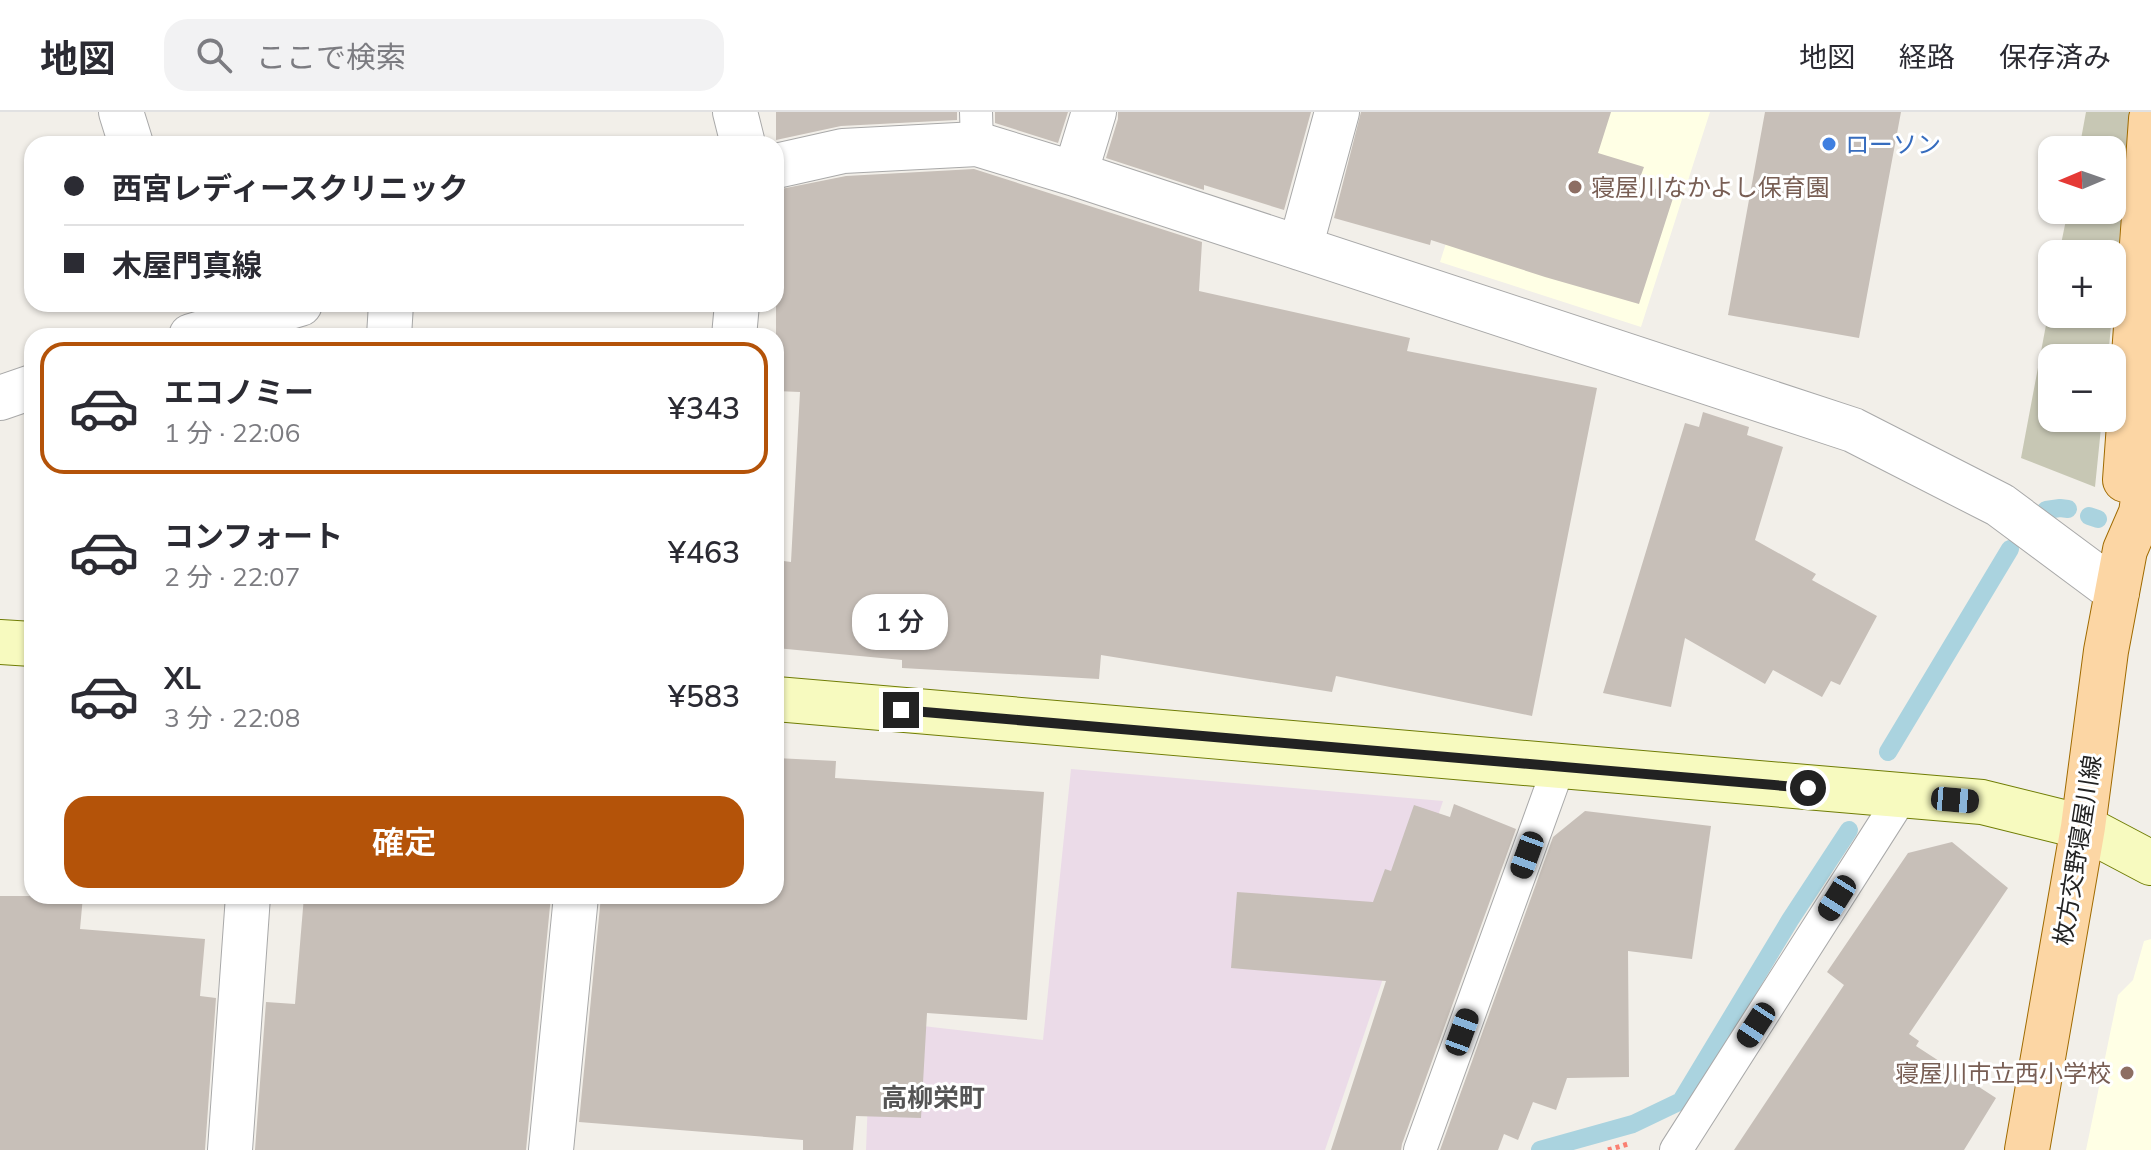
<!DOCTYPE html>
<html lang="ja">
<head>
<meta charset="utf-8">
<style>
	body { margin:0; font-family:Mulish,"Noto Sans JP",sans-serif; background:#f2f2f3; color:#2b2b33; height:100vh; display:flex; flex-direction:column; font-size:30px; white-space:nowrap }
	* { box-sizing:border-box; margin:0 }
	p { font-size:26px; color:#7c7c81 }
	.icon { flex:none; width:44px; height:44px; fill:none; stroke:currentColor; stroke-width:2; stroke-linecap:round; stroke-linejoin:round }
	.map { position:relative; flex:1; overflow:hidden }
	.panel { position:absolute; left:24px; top:216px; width:760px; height:576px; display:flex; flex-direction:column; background:#fff; border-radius:24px; box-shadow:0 2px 6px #0004 }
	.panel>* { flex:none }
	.banner { position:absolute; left:24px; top:24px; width:760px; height:176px; border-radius:24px; box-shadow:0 2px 6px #0004; display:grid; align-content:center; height:176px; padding:0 40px; background:#fff }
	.needle { width:52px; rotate:268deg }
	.buttons { position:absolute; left:2038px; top:24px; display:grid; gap:16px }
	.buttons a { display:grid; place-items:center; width:88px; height:88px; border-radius:16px; background:#fff; box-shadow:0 2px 6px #0004; font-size:40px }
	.end { position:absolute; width:36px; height:36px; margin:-18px; border:10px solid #222; background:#fff; box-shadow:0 0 0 4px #fff }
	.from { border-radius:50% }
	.bubble { position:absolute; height:56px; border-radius:24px; background:#fff; box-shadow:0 2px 6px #0004; font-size:26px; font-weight:600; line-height:56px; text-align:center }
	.car { position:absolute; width:24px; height:48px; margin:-24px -12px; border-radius:10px; box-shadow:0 0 6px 2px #0007; background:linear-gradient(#222 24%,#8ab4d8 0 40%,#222 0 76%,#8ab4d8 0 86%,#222 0) }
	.banner b { display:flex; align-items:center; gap:28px; height:76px; font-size:30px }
	.banner b+b { border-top:2px solid #e1e1e2 }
	.banner i { width:20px; height:20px; background:#2b2b33 }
	ul { padding:14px 0 0; list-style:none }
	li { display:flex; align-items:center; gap:24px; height:132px; margin:0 16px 12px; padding:0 24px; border:4px solid transparent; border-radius:24px }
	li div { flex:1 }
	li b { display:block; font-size:30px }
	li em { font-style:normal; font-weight:600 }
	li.current { border-color:#b45309 }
	li>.icon { width:72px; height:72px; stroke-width:1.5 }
	.action { display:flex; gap:16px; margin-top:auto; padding:16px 40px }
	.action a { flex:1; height:92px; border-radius:24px; background:#b45309; color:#fff; font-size:32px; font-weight:600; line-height:92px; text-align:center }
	header { display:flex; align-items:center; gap:48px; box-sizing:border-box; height:112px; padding:0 40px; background:#fff; border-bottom:2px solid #e1e1e2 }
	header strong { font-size:38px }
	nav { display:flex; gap:44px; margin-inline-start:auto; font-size:28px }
	.search { width:560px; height:72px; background:#f2f2f3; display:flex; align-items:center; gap:20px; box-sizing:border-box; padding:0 28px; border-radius:24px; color:#7c7c81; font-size:30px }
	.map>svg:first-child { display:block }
	.industrial { fill:#ebdbe8 }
	.education { fill:#ffffe5 }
	.construction { fill:#c7c7b4 }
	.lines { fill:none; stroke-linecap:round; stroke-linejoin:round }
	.stream { stroke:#aad3df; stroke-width:18 }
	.building { fill:#c7bfb8 }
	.service-casing { stroke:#a9a9a9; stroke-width:34 }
	.minor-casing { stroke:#a9a9a9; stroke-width:46 }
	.secondary-casing { stroke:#707d05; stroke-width:46 }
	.primary-casing { stroke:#a06b00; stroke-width:46 }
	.path { stroke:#fa8072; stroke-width:5; stroke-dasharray:4 4; stroke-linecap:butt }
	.service { stroke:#fff; stroke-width:32 }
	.minor { stroke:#fff; stroke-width:44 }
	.secondary { stroke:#f7fabf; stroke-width:44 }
	.primary { stroke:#fcd6a4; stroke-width:44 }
	.route { stroke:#222; stroke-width:10 }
	.shop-dot { fill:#3f7fe0; stroke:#fff; stroke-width:3 }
	.education-dot { fill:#8d6e63; stroke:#fff; stroke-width:3 }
	.labels { text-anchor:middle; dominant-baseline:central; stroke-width:6; stroke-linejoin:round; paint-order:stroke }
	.shop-label { font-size:24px; fill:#366cbe; stroke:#fff; text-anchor:start }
	.education-label { font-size:24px; fill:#785e54; stroke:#fff; text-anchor:start }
	.street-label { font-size:24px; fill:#222; stroke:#fff }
	.neighbourhood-label { font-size:26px; font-weight:bold; fill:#555; stroke:#fff }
</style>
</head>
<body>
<header>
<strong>地図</strong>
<div class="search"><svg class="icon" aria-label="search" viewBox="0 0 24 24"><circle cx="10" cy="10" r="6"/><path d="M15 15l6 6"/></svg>ここで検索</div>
<nav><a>地図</a><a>経路</a><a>保存済み</a></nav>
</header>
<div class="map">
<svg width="2151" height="1038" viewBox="0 0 2151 1038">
	<rect width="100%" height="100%" fill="#f2efe9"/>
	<path class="industrial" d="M1071 657 1443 689 1325 1038H866L871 908 1043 928Z"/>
	<path class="education" d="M1488 0H1710L1641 215 1440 150Z
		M2151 827V1038H2086L2118 883 2133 868 2144 829Z"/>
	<path class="construction" d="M2086 0H2131L2108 246H2052V306H2102L2095 375 2021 346 2052 181V202H2112V142H2059L2068 98H2112V38H2079Z"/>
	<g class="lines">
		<path class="stream" d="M2046 398 2060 396 2068 397
			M2089 404 2098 407
			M1888 640 2010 437
			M1540 1038 1633 1012 1681 989 1790 808 1849 718"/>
	</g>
	<path class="building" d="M776 0H957V8L841 14 776 28Z
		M995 0H1068L1058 31 995 11Z
		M1118 0H1311L1284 98 1204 73V78L1106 46 1118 7Z
		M1361 0H1611L1598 41 1644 55 1638 71 1674 83 1639 192 1545 165 1431 128 1430 133 1334 106Z
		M1765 0H1901L1859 226 1728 203Z
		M974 57 1202 130 1199 179 1410 226 1407 239 1597 276 1532 604 1336 564 1332 580 1101 543 1099 567 902 556V548L776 536V448L791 450 800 280 776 279V78L846 64Z
		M1703 300 1749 315 1747 323 1783 335 1755 428 1816 462 1812 468 1877 504 1840 573 1831 569 1822 585 1773 558 1765 572 1685 526 1671 595 1603 581 1685 311 1699 315Z
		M776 646 836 649 835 666 1044 680 1027 908 927 901 921 1006 856 1004 853 1038H803V1028L579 1010 601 784H776Z
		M1454 692 1516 717 1402 1032 1401 1038H1331L1386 869 1231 856 1237 780 1373 790 1385 757 1391 759 1414 693 1450 705Z
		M1585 699 1711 714 1692 847 1628 839 1629 965 1567 966 1556 998 1533 990 1518 1028 1504 1022 1498 1038H1440L1553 725Z
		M1952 730 2008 776 1909 922 1919 929 1916 934 1996 986 1964 1038H1734L1844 873 1827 860 1908 741Z
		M0 784H83L80 817 205 827 200 884 216 886 205 1038H0Z
		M304 784H551L526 1038H255L266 890 295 892Z"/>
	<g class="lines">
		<defs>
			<path id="service" d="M976 0 977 32
				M1420 1038 1559 654
				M1676 1038 1902 684"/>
			<path id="minor" d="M121 0 131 32
				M735 0 743 32
				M776 54 843 39 977 32 1075 62 1853 318 2000 393 2117 480
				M1075 62 1094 0
				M1300 136 1337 0
				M191 224 300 192
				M389 224 391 192
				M734 224 737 192
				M0 286 32 275
				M230 1038 248 784
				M551 1038 576 784"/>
			<path id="secondary" d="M0 530 32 532
				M776 587 1982 690 2083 715 2151 751"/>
			<path id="primary" d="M2125 368 2151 7
				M2027 1038 2083 715 2106 539 2125 438 2141 401 2151 332"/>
		</defs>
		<use href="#service" class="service-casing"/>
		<use href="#minor" class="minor-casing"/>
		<use href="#secondary" class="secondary-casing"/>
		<use href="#primary" class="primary-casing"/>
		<path class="path" d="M1608 1038 1628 1032"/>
		<use href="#service" class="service"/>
		<use href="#minor" class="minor"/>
		<use href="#secondary" class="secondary"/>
		<use href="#primary" class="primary"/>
	</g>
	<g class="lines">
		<path class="route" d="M901 598 1808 676"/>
	</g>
	<circle class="shop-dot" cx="1829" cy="32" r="8"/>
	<g class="education-dot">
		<circle cx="1575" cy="75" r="8"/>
		<circle cx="2127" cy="961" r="8"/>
	</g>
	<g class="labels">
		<g class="shop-label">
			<text x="1845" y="32">ローソン</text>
		</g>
		<g class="education-label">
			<text x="1591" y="75">寝屋川なかよし保育園</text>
			<text x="2111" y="961" text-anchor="end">寝屋川市立西小学校</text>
		</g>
		<g class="street-label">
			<text transform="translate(2077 738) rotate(-81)">枚方交野寝屋川線</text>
		</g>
		<g class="neighbourhood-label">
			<text x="933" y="985">高柳栄町</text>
		</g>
	</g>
</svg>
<div class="buttons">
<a><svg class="needle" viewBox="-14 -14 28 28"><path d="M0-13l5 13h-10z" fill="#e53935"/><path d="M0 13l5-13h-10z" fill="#7c7c81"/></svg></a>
<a>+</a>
<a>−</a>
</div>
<i class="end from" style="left:1808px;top:676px"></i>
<i class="end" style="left:901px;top:598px"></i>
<div class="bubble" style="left:852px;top:482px;width:96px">1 分</div>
<i class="car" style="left:1955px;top:688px;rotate:95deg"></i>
<i class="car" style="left:1527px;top:743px;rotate:200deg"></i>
<i class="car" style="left:1837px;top:786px;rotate:212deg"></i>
<i class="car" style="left:1756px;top:913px;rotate:213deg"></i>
<i class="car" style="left:1462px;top:920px;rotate:20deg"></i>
<div class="banner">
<b><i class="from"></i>西宮レディースクリニック</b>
<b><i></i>木屋門真線</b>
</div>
<section class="panel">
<ul>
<li class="current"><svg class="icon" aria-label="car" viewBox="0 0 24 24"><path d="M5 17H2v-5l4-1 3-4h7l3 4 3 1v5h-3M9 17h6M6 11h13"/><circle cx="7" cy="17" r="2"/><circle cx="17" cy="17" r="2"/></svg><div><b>エコノミー</b><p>1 分 · 22:06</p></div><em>¥343</em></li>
<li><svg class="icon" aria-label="car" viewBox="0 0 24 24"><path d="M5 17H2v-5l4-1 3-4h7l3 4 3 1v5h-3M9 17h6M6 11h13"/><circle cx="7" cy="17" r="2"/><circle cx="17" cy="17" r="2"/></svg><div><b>コンフォート</b><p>2 分 · 22:07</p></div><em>¥463</em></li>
<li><svg class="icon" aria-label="car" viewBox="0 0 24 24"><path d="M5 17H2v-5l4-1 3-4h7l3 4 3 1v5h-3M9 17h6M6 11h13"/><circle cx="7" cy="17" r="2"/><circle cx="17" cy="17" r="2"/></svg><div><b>XL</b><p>3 分 · 22:08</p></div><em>¥583</em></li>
</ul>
<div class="action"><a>確定</a></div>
</section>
</div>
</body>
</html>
